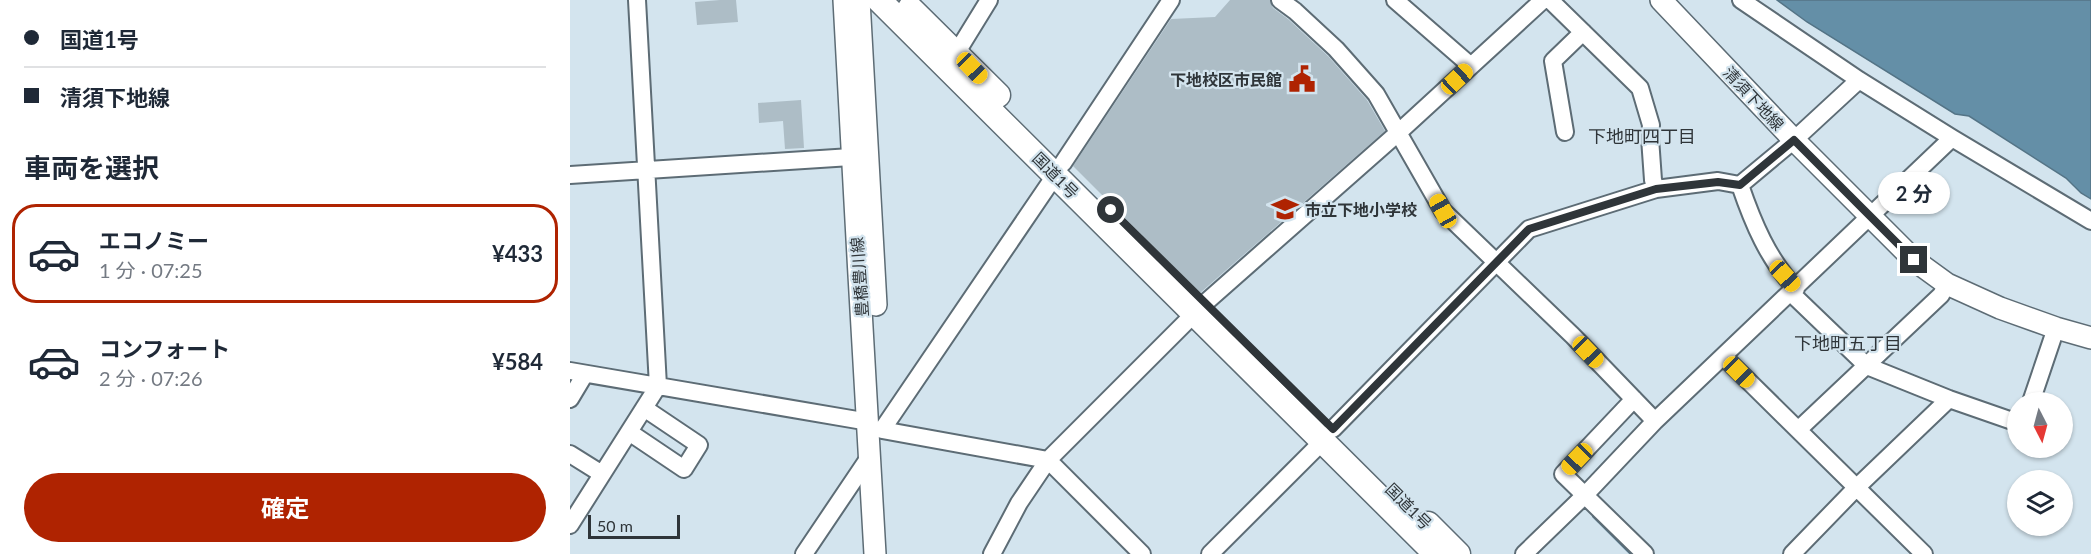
<!DOCTYPE html>
<html lang="ja">
<head>
<meta charset="utf-8">
<style>
	body { margin:0; font-family:Lato,"Noto Sans JP",sans-serif; background:#f6f6f7; color:#1f2937; height:100vh; display:flex; flex-direction:column; font-size:22px; white-space:nowrap }
	* { box-sizing:border-box; margin:0 }
	p { font-size:20px; color:#747a83 }
	.icon { flex:none; width:33px; height:33px; fill:none; stroke:currentColor; stroke-width:2; stroke-linecap:round; stroke-linejoin:round }
	.map { position:relative; flex:1; overflow:hidden }
	.drawer { display:flex; flex-direction:column; background:#fff; width:570px }
	.drawer>* { flex:none }
	.hud { display:grid; align-content:center; height:132px; padding:0 24px; background:#fff }
	.needle { width:39px; rotate:174deg }
	.fabs { position:absolute; left:1437px; top:392px; display:grid; gap:12px }
	.fabs a { display:grid; place-items:center; width:66px; height:66px; border-radius:50%; background:#fff; box-shadow:0 2px 4px #0004; font-size:30px }
	.scale { position:absolute; left:18px; bottom:15px; width:92px; box-sizing:border-box; padding-left:6px; border:3px solid #2f3539; border-top:0; font-size:16px; line-height:21px; white-space:nowrap; color:#2f3539; -webkit-text-stroke:4px #d3e4ee; paint-order:stroke }
	.end { position:absolute; width:27px; height:27px; margin:-14px; border:8px solid #2f3539; background:#fff; box-shadow:0 0 0 3px #fff }
	.from { border-radius:50% }
	.bubble { position:absolute; height:42px; border-radius:21px; background:#fff; box-shadow:0 2px 4px #0004; font-size:20px; font-weight:700; line-height:42px; text-align:center }
	.car { position:absolute; width:18px; height:36px; margin:-18px -9px; border-radius:8px; box-shadow:0 0 4px 2px #0007; background:linear-gradient(#f5c518 24%,#345 0 40%,#f5c518 0 76%,#345 0 86%,#f5c518 0) }
	.hud b { display:flex; align-items:center; gap:21px; height:57px; font-size:22px }
	.hud b+b { border-top:2px solid #e0e1e3 }
	.hud i { width:15px; height:15px; background:#1f2937 }
	ul { padding:0; list-style:none }
	li { display:flex; align-items:center; gap:18px; height:99px; margin:0 12px 9px; padding:0 12px; border:3px solid transparent; border-radius:24px }
	li div { flex:1 }
	li b { display:block; font-size:22px }
	li em { font-style:normal; font-weight:700 }
	li.active { border-color:#af2301 }
	li>.icon { width:54px; height:54px; stroke-width:1.5 }
	h2 { padding:0 24px; font-size:27px; line-height:72px }
	.primary-button { display:flex; gap:12px; margin-top:auto; padding:12px 24px }
	.primary-button a { flex:1; height:69px; border-radius:36px; background:#af2301; color:#fff; font-size:24px; font-weight:700; line-height:69px; text-align:center }
	main { display:flex; flex:1; min-height:0 }
	.map>svg:first-child { display:block }
	.water { fill:#648fa7; stroke:#547486; stroke-width:1.5 }
	.lines { fill:none; stroke-linecap:round; stroke-linejoin:round }
	.stream { stroke:#547486; stroke-width:4 }
	.building { fill:#adbdc6 }
	.minor-casing { stroke:#5d6c75; stroke-width:20 }
	.major-casing { stroke:#5d6c75; stroke-width:24 }
	.highway-casing { stroke:#5d6c75; stroke-width:27 }
	.minor { stroke:#fff; stroke-width:16 }
	.major { stroke:#fff; stroke-width:21 }
	.highway { stroke:#fff; stroke-width:24 }
	.route { stroke:#2f3539; stroke-width:8 }
	.labels { text-anchor:middle; dominant-baseline:central; stroke-width:4.5; stroke-linejoin:round; paint-order:stroke }
	.poi-label { font-size:16px; font-weight:bold; fill:#2f3539; stroke:#d3e4ee; text-anchor:end }
	.street-label { font-size:16px; fill:#2f3539; stroke:#d3e4ee }
	.neighbourhood-label { font-size:18px; fill:#2f3539; stroke:#d3e4ee }
</style>
</head>
<body>
<main>
<section class="drawer">
<div class="hud">
<b><i class="from"></i>国道1号</b>
<b><i></i>清須下地線</b>
</div>
<h2>車両を選択</h2>
<ul>
<li class="active"><svg class="icon" aria-label="car" viewBox="0 0 24 24"><path d="M5 17H2v-5l4-1 3-4h7l3 4 3 1v5h-3M9 17h6M6 11h13"/><circle cx="7" cy="17" r="2"/><circle cx="17" cy="17" r="2"/></svg><div><b>エコノミー</b><p>1 分 · 07:25</p></div><em>¥433</em></li>
<li><svg class="icon" aria-label="car" viewBox="0 0 24 24"><path d="M5 17H2v-5l4-1 3-4h7l3 4 3 1v5h-3M9 17h6M6 11h13"/><circle cx="7" cy="17" r="2"/><circle cx="17" cy="17" r="2"/></svg><div><b>コンフォート</b><p>2 分 · 07:26</p></div><em>¥584</em></li>
</ul>
<div class="primary-button"><a>確定</a></div>
</section>
<div class="map">
<svg width="1521" height="554" viewBox="0 0 1521 554">
	<rect width="100%" height="100%" fill="#d3e4ee"/>
	<path class="water" d="M1207 0H1521V199L1511 193 1496 178 1399 116 1385 114 1237 22Z"/>
	<g class="lines">
		<path class="stream" d="M1024 516 1062 554"/>
	</g>
	<path class="building" d="M150 0H166L168 22 127 25 125 2Z
		M660 0H700L703 8 718 19 758 56 797 100 815 131 630 293 503 166 601 19 645 17Z
		M231 100 234 148 215 149 213 121 189 123 188 103Z"/>
	<g class="lines">
		<defs>
			<path id="minor" d="M710 0 725 11 766 49 806 94 873 211 1003 336 1085 421
				M825 0 901 66
				M980 0 1070 88 1081 125 1080 138 1083 180 1086 189
				M1171 0 1289 80 1382 138 1521 221
				M387 52 419 0
				M995 132 983 61 1013 32
				M493 163 601 0
				M486 174 312 430 478 460 625 313
				M0 175 281 157
				M1170 185C1183 223 1198 259 1226 289
				M1221 293 1297 366 1379 399 1448 423
				M635 303 829 132 973 0
				M1154 357 1354 554
				M0 371 299 422
				M0 399 15 374
				M1064 399 993 474 1075 554
				M1461 402 1486 328
				M763 429 959 229 1086 189 1148 181 1170 185 1224 140 1289 80
				M1228 430 1371 295 1377 284
				M59 432 114 469 129 445 74 408
				M0 454 32 474
				M0 525 88 386 67 0
				M234 554 300 456
				M422 554 449 503 478 460 572 554
				M640 554 753 441
				M954 554 1015 495 1085 421 1382 138
				M1222 554 1286 488 1379 399"/>
			<path id="major" d="M274 0C283 185 295 369 305 554
				M289 0 306 305
				M1091 0 1224 140 1344 260 1377 284 1430 308 1486 328 1521 338"/>
			<path id="highway" d="M309 0 866 554
				M340 8 428 95
				M858 524 888 554"/>
		</defs>
		<use href="#minor" class="minor-casing"/>
		<use href="#major" class="major-casing"/>
		<use href="#highway" class="highway-casing"/>
		<use href="#minor" class="minor"/>
		<use href="#major" class="major"/>
		<use href="#highway" class="highway"/>
	</g>
	<g class="lines">
		<path class="route" d="M541 210 763 429 959 229 1086 189 1148 182 1170 185 1224 140 1344 260"/>
	</g>
	<defs>
		<symbol id="civic-bare" viewBox="-9 -9 18 18"><path d="M-.6-6.5H3V-4.5H.6V-3L4-1V1h2V6H-6V1h2V-1L-.6-3ZM-1.2 2.5V6h2.4V2.5Z" fill="#af2301" stroke="#d3e4ee" stroke-width="2.5" paint-order="stroke"/></symbol>
		<symbol id="school-bare" viewBox="-9 -9 18 18"><path d="M0-5L7-2L0 1L-7-2ZM-4 1L0 2.5L4 1V4Q0 6-4 4Z" fill="#af2301" stroke="#d3e4ee" stroke-width="2.5" paint-order="stroke"/></symbol>
	</defs>
	<g fill-rule="evenodd">
		<use href="#civic-bare" x="713" y="60" width="38" height="38"/>
		<use href="#school-bare" x="696" y="190" width="38" height="38"/>
	</g>
	<g class="labels">
		<g class="poi-label">
			<text x="712" y="79">下地校区市民館</text>
			<text x="735" y="209" text-anchor="start">市立下地小学校</text>
		</g>
		<g class="street-label">
			<text transform="translate(1184 98) rotate(47)">清須下地線</text>
			<text transform="translate(486 175) rotate(45)">国道1号</text>
			<text transform="translate(289 277) rotate(-94)">豊橋豊川線</text>
			<text transform="translate(839 506) rotate(45)">国道1号</text>
		</g>
		<g class="neighbourhood-label">
			<text x="1072" y="136">下地町四丁目</text>
			<text x="1278" y="343">下地町五丁目</text>
		</g>
	</g>
</svg>
<div class="fabs">
<a><svg class="needle" viewBox="-14 -14 28 28"><path d="M0-13l5 13h-10z" fill="#e53935"/><path d="M0 13l5-13h-10z" fill="#747a83"/></svg></a>
<a><svg class="icon" aria-label="layers" viewBox="0 0 24 24"><path d="M12 4l9 5-9 5-9-5zM3 14l9 5 9-5"/></svg></a>
</div>
<div class="scale">50 m</div>
<i class="end from" style="left:541px;top:210px"></i>
<i class="end" style="left:1344px;top:260px"></i>
<div class="bubble" style="left:1308px;top:172px;width:72px">2 分</div>
<i class="car" style="left:402px;top:68px;rotate:136deg"></i>
<i class="car" style="left:887px;top:79px;rotate:47deg"></i>
<i class="car" style="left:873px;top:211px;rotate:331deg"></i>
<i class="car" style="left:1215px;top:276px;rotate:137deg"></i>
<i class="car" style="left:1018px;top:352px;rotate:136deg"></i>
<i class="car" style="left:1169px;top:372px;rotate:135deg"></i>
<i class="car" style="left:1007px;top:459px;rotate:224deg"></i>
</div>
</main>
</body>
</html>
